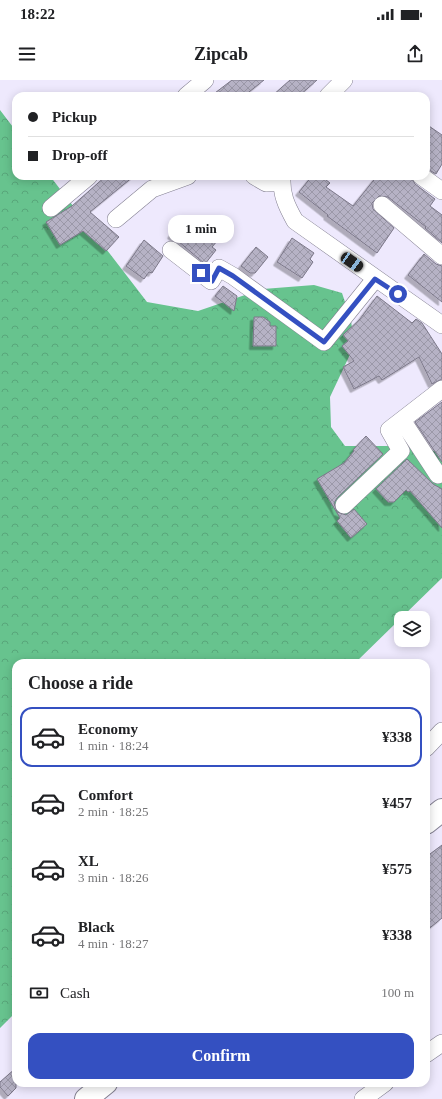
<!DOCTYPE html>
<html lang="en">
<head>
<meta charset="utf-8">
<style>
	body { margin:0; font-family:"Times New Roman",serif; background:#f6f6f6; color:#202124; height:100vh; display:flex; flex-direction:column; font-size:15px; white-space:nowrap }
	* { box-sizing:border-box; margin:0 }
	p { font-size:13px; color:#757577 }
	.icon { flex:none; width:22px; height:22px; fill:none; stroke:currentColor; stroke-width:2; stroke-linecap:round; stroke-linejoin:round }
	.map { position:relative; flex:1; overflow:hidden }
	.details { position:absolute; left:12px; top:579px; width:418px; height:428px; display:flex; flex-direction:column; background:#fff; border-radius:12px; box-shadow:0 2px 10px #0003 }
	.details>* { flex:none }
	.hud { position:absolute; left:12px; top:12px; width:418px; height:88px; border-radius:12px; box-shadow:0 2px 10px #0003; display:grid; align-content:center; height:88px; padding:0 16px; background:#fff }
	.controls { position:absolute; left:394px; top:531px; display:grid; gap:8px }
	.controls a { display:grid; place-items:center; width:36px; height:36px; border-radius:8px; background:#fff; box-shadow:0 2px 10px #0003; font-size:20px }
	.end { position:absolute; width:18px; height:18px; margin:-9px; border:5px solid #3450c1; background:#fff; box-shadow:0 0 0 2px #fff }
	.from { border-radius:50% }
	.bubble { position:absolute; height:28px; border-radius:12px; background:#fff; box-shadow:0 2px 10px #0003; font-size:13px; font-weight:600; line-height:28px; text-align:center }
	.car { position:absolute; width:12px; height:24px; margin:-12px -6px; border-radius:5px; box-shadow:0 0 3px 1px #0007; background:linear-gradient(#222 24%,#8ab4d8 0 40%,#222 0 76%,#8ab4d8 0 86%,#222 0) }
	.hud b { display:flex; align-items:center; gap:14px; height:38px; font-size:15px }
	.hud b+b { border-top:1px solid #e0e0e0 }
	.hud i { width:10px; height:10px; background:#202124 }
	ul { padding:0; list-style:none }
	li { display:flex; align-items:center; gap:12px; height:60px; margin:0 8px 6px; padding:0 8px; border:2px solid transparent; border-radius:12px }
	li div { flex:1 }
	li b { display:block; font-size:15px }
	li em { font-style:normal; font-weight:600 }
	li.active { border-color:#3450c1 }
	li>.icon { width:36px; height:36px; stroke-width:1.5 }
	h2 { padding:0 16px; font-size:18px; line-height:48px }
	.pay { display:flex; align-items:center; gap:10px; height:44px; padding:0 16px; font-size:15px }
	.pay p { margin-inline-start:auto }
	.primary-button { display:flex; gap:8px; margin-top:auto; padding:8px 16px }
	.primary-button a { flex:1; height:46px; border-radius:12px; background:#3450c1; color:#fff; font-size:16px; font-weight:600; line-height:46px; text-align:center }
	.status { display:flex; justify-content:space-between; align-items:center; height:28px; padding:0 20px; background:#fff; direction:ltr }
	.status svg { height:11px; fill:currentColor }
	header { display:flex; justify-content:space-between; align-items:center; height:52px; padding:0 16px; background:#fff; font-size:18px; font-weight:600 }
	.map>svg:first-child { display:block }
	.forest { fill:url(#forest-crowns) }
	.building { fill:url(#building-cross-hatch); stroke:#7c7889; filter:url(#shadow) }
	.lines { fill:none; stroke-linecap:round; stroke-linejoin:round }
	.minor-casing { stroke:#848092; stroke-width:18 }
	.secondary-casing { stroke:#848092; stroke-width:24 }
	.minor { stroke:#fff; stroke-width:17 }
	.secondary { stroke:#fff; stroke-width:22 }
	.route { stroke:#3450c1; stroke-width:5 }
</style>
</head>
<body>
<div class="status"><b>18:22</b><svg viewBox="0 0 49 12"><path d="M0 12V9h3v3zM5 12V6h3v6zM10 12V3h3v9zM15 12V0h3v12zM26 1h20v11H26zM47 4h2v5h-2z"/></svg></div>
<header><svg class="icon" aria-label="menu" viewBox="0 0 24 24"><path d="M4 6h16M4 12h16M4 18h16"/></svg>Zipcab<svg class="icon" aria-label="share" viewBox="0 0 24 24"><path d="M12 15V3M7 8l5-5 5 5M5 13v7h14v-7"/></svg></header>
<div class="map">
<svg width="442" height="1019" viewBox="0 0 442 1019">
	<defs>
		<pattern id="forest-crowns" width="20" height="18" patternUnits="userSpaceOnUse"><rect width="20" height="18" fill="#67c38e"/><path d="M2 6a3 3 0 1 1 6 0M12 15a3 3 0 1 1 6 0" fill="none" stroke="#58a67a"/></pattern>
		<pattern id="building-cross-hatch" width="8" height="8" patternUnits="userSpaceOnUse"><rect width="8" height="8" fill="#b6b2c5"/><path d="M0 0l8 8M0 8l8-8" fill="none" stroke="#9b98a8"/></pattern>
		<filter id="shadow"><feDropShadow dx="-3.5" dy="3.5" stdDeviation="0" flood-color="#0004"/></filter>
	</defs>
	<rect width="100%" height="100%" fill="#eee9fd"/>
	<path class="forest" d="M0 30 16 51V96H50L147 222 198 231 263 209 314 205 342 213 351 240 354 266 330 317 331 347 345 366H401L442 372V498L355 583H16V932L0 948Z"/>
	<path class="building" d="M232 0H264L244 16H211Z
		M290 0H317L299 16H272Z
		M426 44 442 55V84L436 94 426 88Z
		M106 96H134L90 132 119 157 106 171 83 151 60 165 46 142 72 126Z
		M312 96H321L330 103 326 107 353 126 377 96H411L415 104 435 119 430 126 442 135V163L425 148 426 147 388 117 379 116 372 123 373 129 394 148 377 173 327 136 328 135 299 112Z
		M184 136 218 160 212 167 216 170 205 184 171 155Z
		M292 158 314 173 310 179 313 182 302 198 277 182Z
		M144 160 163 176 152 193 149 192 144 199 126 186Z
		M256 167 268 177 255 193H250L241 186Z
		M424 174 436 184 442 186V222L408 195Z
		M223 206 237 216 234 231 215 216Z
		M377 216 412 243 416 239 422 243 442 274V299L432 304 419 277 382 300 379 296 354 309 343 287 354 281 342 266 348 261 343 255 360 239Z
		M254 237H263L270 242V246H276V266H253Z
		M442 322V382L415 342Z
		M366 356 383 374 337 418 334 423 337 432 346 435 354 429 367 444 351 458 337 441 340 438 317 399 344 383 354 371 353 370Z
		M407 379 433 404 442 409V448L410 411 408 412 406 410 394 422H388L376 409Z
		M442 765V838L426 851V777Z
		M16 988V1008L8 1016 0 1007V1002Z"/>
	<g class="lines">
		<defs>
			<path id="minor" d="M186 16 205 0
				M328 16 344 0
				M254 96 266 103 282 102
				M282 96C281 114 286 125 295 141L442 245
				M421 96 442 111
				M382 125 442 176
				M51 128 89 96
				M116 139 152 109 188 96
				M171 170 211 201 219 188 233 196 324 262 375 199
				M402 340 438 395
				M344 425 401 371 389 350 442 309
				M426 668 442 651
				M426 974 442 963
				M363 1019 385 1003"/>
			<path id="secondary" d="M426 743 442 730
				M86 1019 106 1003"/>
		</defs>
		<use href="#minor" class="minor-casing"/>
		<use href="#secondary" class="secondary-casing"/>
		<use href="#minor" class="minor"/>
		<use href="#secondary" class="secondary"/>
	</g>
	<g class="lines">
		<path class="route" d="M201 193 212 201 219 188 233 196 324 262 375 199 398 214"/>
	</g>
</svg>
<div class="controls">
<a><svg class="icon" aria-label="layers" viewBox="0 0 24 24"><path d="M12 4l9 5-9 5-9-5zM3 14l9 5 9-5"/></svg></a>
</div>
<i class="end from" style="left:398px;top:214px"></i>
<i class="end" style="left:201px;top:193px"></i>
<div class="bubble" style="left:168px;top:135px;width:66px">1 min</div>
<i class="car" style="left:352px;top:182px;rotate:125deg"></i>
<div class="hud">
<b><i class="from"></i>Pickup</b>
<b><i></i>Drop-off</b>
</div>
<section class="details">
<h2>Choose a ride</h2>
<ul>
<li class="active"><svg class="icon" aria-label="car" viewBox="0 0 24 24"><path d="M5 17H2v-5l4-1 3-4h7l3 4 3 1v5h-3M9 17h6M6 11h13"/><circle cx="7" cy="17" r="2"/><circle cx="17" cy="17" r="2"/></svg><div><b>Economy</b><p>1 min · 18:24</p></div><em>¥338</em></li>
<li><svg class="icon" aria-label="car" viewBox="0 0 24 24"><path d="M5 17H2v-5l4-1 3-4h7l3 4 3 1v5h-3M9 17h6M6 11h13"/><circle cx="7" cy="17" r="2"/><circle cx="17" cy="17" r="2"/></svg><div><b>Comfort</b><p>2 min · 18:25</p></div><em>¥457</em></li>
<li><svg class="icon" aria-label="car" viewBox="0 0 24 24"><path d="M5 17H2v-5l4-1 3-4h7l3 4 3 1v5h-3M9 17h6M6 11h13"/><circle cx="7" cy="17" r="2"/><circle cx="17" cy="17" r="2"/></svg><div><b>XL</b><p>3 min · 18:26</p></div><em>¥575</em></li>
<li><svg class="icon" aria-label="car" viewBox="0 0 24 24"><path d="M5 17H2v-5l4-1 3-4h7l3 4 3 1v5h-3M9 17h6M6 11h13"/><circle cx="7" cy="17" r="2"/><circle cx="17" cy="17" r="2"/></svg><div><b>Black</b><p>4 min · 18:27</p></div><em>¥338</em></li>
</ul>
<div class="pay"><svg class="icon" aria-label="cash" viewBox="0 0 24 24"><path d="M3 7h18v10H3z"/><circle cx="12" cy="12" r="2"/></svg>Cash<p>100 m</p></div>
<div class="primary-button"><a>Confirm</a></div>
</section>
</div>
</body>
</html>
